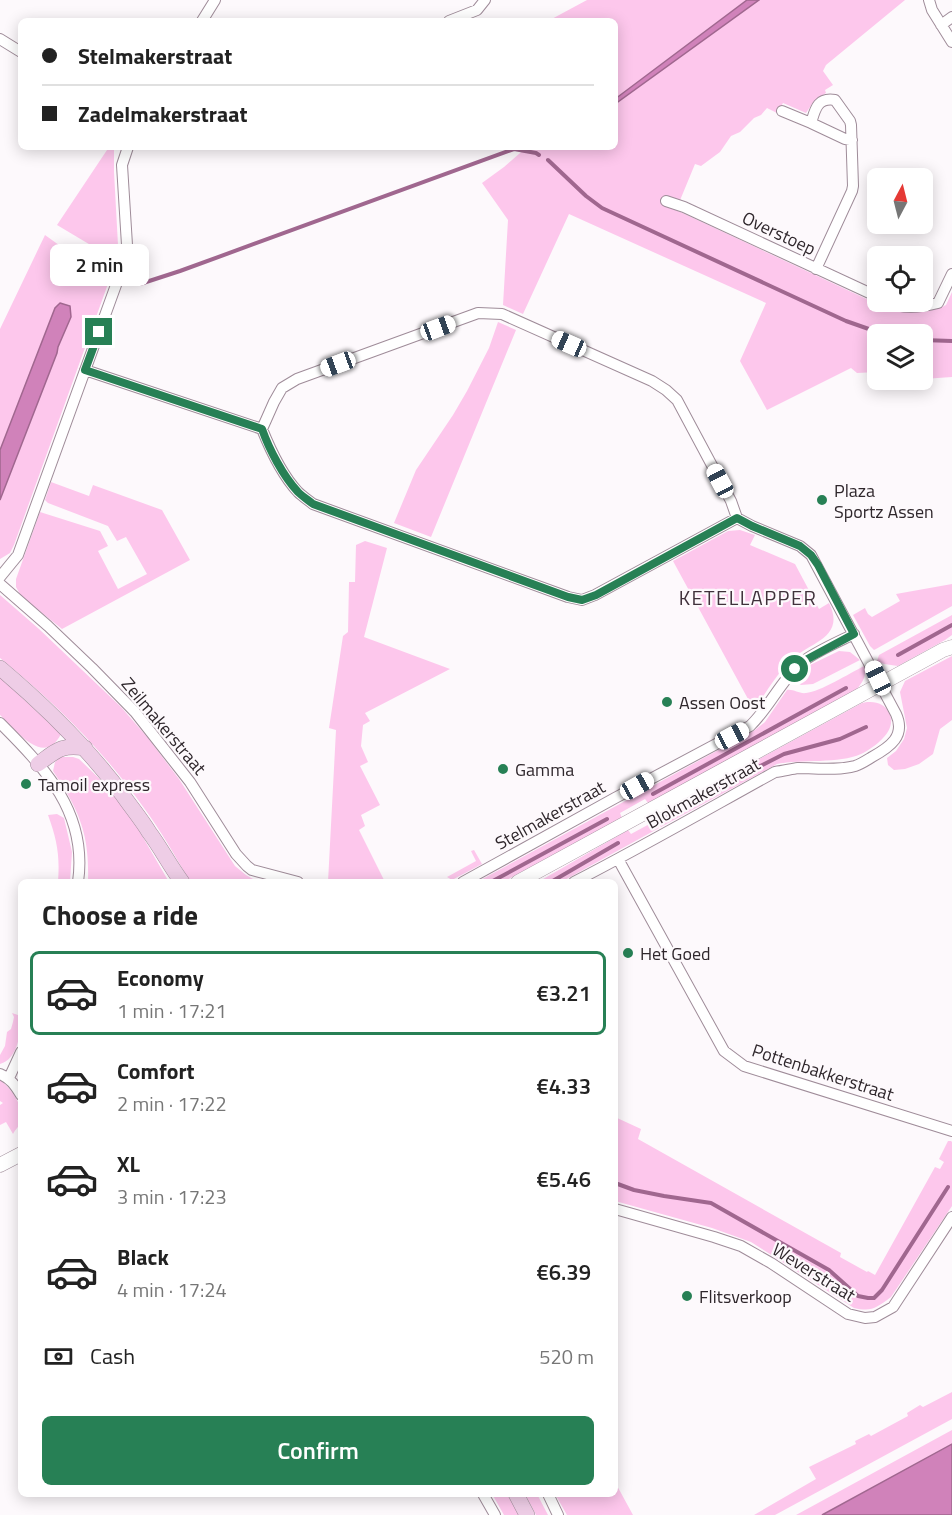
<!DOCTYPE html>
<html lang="en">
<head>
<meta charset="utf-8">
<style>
	body { margin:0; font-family:"Titillium Web",sans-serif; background:#f2f2f2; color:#222; height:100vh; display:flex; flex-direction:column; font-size:22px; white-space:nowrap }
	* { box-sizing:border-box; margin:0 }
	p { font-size:20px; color:#767676 }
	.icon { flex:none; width:33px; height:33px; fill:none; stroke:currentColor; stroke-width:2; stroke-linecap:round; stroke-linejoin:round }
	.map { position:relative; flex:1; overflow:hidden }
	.side { position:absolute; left:18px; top:879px; width:600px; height:618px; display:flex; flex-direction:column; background:#fff; border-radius:9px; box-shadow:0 3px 15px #0003 }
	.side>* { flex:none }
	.top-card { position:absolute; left:18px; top:18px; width:600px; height:132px; border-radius:9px; box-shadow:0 3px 15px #0003; display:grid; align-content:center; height:132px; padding:0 24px; background:#fff }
	.needle { width:39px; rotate:7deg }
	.tools { position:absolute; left:867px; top:168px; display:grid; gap:12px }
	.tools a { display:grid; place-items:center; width:66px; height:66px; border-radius:9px; background:#fff; box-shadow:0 3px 15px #0003; font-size:30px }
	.end { position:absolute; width:27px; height:27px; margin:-14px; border:8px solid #278055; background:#fff; box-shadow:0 0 0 3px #fff }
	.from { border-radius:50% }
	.bubble { position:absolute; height:42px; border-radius:9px; background:#fff; box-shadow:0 3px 15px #0003; font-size:20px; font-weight:600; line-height:42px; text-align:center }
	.car { position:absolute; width:18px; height:36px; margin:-18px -9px; border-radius:8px; box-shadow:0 0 4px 2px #0007; background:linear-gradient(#fff 24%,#345 0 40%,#fff 0 76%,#345 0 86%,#fff 0) }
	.top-card b { display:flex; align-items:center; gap:21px; height:57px; font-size:22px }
	.top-card b+b { border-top:2px solid #e0e0e0 }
	.top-card i { width:15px; height:15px; background:#222 }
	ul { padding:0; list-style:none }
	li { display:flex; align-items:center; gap:18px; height:84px; margin:0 12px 9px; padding:0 12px; border:3px solid transparent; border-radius:9px }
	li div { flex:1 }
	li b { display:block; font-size:22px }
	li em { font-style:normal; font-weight:600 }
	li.current { border-color:#278055 }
	li>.icon { width:54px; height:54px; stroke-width:1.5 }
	h2 { padding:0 24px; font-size:27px; line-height:72px }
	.pay { display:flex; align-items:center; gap:15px; height:66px; padding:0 24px; font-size:22px }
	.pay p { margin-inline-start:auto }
	.button { display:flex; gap:12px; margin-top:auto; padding:12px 24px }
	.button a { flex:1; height:69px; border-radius:9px; background:#278055; color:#fff; font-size:24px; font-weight:600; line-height:69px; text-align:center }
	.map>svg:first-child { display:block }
	.green { fill:#fdc7ec }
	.water { fill:#d082ba; stroke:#a0678f; stroke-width:1.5 }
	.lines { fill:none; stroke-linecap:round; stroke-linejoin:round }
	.stream { stroke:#a0678f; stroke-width:4 }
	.minor-casing { stroke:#9f8c99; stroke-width:12 }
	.tertiary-casing { stroke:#9f8c99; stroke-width:15 }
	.secondary-casing { stroke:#9f8c99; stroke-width:16 }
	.minor { stroke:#fff; stroke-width:10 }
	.tertiary { stroke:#fff; stroke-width:14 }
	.secondary { stroke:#eecde6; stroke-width:15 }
	.route { stroke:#278055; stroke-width:8 }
	.poi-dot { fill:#278055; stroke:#fdf9fc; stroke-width:2 }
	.labels { text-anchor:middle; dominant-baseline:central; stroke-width:4.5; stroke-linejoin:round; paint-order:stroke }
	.street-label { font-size:18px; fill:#2f272c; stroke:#fdf9fc }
	.poi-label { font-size:18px; fill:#2f272c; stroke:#fdf9fc; text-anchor:start }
	.neighbourhood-label { font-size:20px; letter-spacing:1.5px; fill:#40313b; stroke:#fdf9fc }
</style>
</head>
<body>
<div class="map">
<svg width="952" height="1515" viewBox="0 0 952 1515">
	<rect width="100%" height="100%" fill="#fdf9fc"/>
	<path class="green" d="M587 0H747L615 99V21H548Z
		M759 0H905L826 65 823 71 833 85 825 90 826 93 814 101 806 113 783 103 777 113 767 108 761 115 754 118 740 132 731 136 720 152 701 166 695 164 676 210 888 309 895 311 942 307 946 305 952 292V377L923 379 922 334H878L877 372 857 373 851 368 767 410 740 361 766 303 569 214 523 314 503 305 508 220 482 183 504 167 527 147 547 150 545 147H615V104Z
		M109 147H114V172L118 245 114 259 57 225Z
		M45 235 109 281 14 545 10 553 0 559V500L57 353 58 347 55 308 0 450V329Z
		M498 322 516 330 431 537 394 523 416 470 453 415 467 391 489 348Z
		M51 482 89 496 93 485 162 510 190 560 62 629 21 596 16 587V579L40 512 100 531 108 546 98 551 118 589 147 574 126 537 117 541 108 526 48 503 45 500Z
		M740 530 755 535 750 545 795 564 819 609 829 603C847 639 807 643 790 661 776 675 765 694 754 710L673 561 728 531Z
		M365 541 387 548 364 637 450 669 365 713 370 721 363 725 361 746 368 762 360 766 380 805 361 815 365 826 359 830 385 882H328L336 730 329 728 343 636 348 632 349 582H355L356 545Z
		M952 584V606L876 649 874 650 870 646 853 615 865 608 868 614 872 617 900 601 896 594Z
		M0 595 39 629 121 707 148 738 179 779 235 866 246 875 253 879V882H190C176 857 161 831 144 808 104 751 54 702 0 658Z
		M952 615V635L945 640 898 666 884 664 877 661 879 655Z
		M839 651 850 652 860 660 813 684 801 685 797 682 796 676 810 665Z
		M952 656V720L940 729 933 754 919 764 905 769 894 770 888 765 887 758 896 751 904 739 907 728 900 692 905 681Z
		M864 666C867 676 863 682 856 690L651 802 648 803 645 799 620 813 622 818 503 882H477L755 730 765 722 787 690C794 689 799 694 806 693 820 692 850 673 864 666Z
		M0 677 61 734C44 768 16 730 0 715Z
		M867 702C876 702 883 703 888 711 900 729 875 747 861 754 839 764 802 759 777 764L661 827 655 816 862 703Z
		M61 757H73L79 759 106 785 137 827 169 882H88C89 848 85 825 68 795 64 787 58 779 53 771L55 762Z
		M57 814 64 818 72 852 70 882H58C60 855 57 840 48 815Z
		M655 821 659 828 561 882H538L628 830 631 834Z
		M474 850 482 864 452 880 447 877 476 861 471 851Z
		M12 1013 21 1016C21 1033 18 1059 0 1064V1055L5 1046 7 1032 11 1029 13 1022 14 1017Z
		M0 1080C11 1088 25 1107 21 1122 20 1125 15 1130 13 1134L6 1122 0 1125V1105L3 1103 0 1101Z
		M615 1117 641 1129 638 1139 841 1253 840 1257 867 1272 868 1271 875 1275 935 1167 940 1169 944 1162 939 1159 948 1141H951L952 1142V1206L891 1297C876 1308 872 1312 854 1308L751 1242 712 1228 615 1201Z
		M952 1392V1419L775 1515H754L816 1479 809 1467 856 1444 855 1441 869 1434 871 1436 908 1416 907 1413 920 1405 923 1407Z
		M952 1430V1444L822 1515H796Z
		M615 1482 633 1515H567L555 1494H615Z
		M492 1494H507L519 1515H504Z
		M525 1494H537L548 1515H536Z"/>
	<path class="water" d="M747 0H759L615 104V99Z
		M60 303 70 306 71 317 58 347 57 353 0 500V450L55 308Z
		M952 1444V1515H822Z"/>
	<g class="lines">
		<path class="stream" d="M548 160 586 196 602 208 846 321 883 334
			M140 284 180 271 514 149 536 153 539 155
			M922 340 952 341
			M898 655 952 625
			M653 794 846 688
			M663 819 723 785 784 754 840 739 866 727
			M491 882 607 819
			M551 882 618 843
			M615 1183 634 1190 664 1196 711 1203 829 1270 858 1296 868 1298H874L882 1290 948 1187"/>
		<defs>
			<path id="minor" d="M929 0 932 10 952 42
				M202 21 215 0
				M449 21 477 10 485 0
				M941 25 952 17
				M0 39 21 52
				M782 111 811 123
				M666 201 684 207 878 297
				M816 269 852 191 853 186 851 125 850 121 835 100C817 97 815 110 811 123L845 139 852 140
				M887 302C902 309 922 307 938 303L952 274
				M85 370 262 429C270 449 283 476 298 492 302 496 308 500 313 504L568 597 582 600 595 595 737 518 752 526 800 546 811 555 896 714C906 736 890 747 872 757 867 760 861 764 855 766 837 771 817 768 798 768 791 769 783 771 775 772 708 809 642 847 574 882
				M262 429 274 402 282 388 297 379 478 313 502 314 652 381 666 390 677 400 731 501 737 518
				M0 577 18 555 120 274 127 245 122 165 128 147
				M0 584 48 626 92 668 135 712 190 782 236 854 247 866 252 870 298 882
				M0 723C45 768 88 813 78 882
				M618 859 724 1051 744 1066 952 1131
				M463 882 615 798 750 726C769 708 780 682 800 664 810 654 840 641 854 634
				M0 1074C11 1079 15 1085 21 1095
				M9 1078 21 1052
				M615 1209 714 1237 741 1246 771 1263 848 1314 865 1318 875 1317 893 1307 952 1217
				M483 1494 495 1515
				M548 1494 558 1515"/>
			<path id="tertiary" d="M518 882 943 650 952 647
				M0 1165 21 1154"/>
			<path id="secondary" d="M0 668C45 706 87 747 122 794 131 807 141 819 149 832 161 848 170 866 182 882
				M38 764C56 751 61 744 85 748
				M516 1494 527 1515"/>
		</defs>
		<use href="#minor" class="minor-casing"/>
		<use href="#tertiary" class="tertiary-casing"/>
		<use href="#secondary" class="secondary-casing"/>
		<use href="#minor" class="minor"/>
		<use href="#tertiary" class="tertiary"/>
		<use href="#secondary" class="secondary"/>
	</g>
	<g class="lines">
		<path class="route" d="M99 332 85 370 262 429C269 449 283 476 298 492 302 496 308 500 313 504L568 597 582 600 596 595 737 518 752 526 800 546 811 555 818 565 854 634 802 662 795 669"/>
	</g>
	<g class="poi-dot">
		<circle cx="822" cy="500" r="6"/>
		<circle cx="667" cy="702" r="6"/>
		<circle cx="503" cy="769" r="6"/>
		<circle cx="26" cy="784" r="6"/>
		<circle cx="628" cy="953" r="6"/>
		<circle cx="687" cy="1296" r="6"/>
	</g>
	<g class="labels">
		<g class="street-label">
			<text transform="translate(779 233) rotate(25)">Overstoep</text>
			<text transform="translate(164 726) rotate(50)">Zeilmakerstraat</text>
			<text transform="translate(703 793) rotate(-29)">Blokmakerstraat</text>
			<text transform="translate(550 815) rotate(-29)">Stelmakerstraat</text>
			<text transform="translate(823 1072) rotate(18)">Pottenbakkerstraat</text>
			<text transform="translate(814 1272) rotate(32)">Weverstraat</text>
		</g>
		<g class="poi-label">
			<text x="834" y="490">Plaza<tspan x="834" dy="21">Sportz Assen</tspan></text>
			<text x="679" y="702">Assen Oost</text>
			<text x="515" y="769">Gamma</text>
			<text x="38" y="784">Tamoil express</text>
			<text x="640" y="953">Het Goed</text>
			<text x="699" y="1296">Flitsverkoop</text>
		</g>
		<g class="neighbourhood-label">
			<text x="748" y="597">KETELLAPPER</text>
		</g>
	</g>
</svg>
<div class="tools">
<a><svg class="needle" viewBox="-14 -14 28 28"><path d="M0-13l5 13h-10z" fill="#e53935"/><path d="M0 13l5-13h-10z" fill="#767676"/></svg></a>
<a><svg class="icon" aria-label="locate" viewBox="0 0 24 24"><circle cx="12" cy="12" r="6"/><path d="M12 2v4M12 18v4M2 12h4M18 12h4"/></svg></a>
<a><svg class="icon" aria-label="layers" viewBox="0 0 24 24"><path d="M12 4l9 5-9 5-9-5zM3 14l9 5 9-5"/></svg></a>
</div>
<i class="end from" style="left:795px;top:669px"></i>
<i class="end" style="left:99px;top:332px"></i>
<div class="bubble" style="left:50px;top:244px;width:99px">2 min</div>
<i class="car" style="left:438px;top:328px;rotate:70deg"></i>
<i class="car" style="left:569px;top:344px;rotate:294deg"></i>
<i class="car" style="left:338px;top:364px;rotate:250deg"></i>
<i class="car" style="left:720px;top:481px;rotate:332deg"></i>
<i class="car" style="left:878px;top:678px;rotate:335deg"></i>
<i class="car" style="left:732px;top:736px;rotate:62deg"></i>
<i class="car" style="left:637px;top:786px;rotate:61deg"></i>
<div class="top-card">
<b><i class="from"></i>Stelmakerstraat</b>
<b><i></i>Zadelmakerstraat</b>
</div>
<section class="side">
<h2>Choose a ride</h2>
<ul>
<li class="current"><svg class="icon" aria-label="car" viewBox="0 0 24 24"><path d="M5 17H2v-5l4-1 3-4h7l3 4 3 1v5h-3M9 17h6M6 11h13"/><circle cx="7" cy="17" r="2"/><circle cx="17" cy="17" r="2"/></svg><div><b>Economy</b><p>1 min · 17:21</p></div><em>€3.21</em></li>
<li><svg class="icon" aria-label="car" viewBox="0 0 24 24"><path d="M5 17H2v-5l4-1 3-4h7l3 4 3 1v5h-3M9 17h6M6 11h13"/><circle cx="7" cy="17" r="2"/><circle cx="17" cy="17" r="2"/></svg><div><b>Comfort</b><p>2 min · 17:22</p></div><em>€4.33</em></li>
<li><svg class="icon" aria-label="car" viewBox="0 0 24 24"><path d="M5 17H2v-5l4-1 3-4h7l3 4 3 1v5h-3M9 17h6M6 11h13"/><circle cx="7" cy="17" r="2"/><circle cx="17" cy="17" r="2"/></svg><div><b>XL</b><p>3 min · 17:23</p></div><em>€5.46</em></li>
<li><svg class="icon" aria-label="car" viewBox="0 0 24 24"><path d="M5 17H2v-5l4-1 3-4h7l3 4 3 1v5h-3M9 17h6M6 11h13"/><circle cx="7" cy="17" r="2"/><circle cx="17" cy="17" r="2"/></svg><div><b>Black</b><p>4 min · 17:24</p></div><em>€6.39</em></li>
</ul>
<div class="pay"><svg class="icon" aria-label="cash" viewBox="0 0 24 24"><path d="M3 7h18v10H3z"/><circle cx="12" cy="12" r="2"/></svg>Cash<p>520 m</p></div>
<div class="button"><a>Confirm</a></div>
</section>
</div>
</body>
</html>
